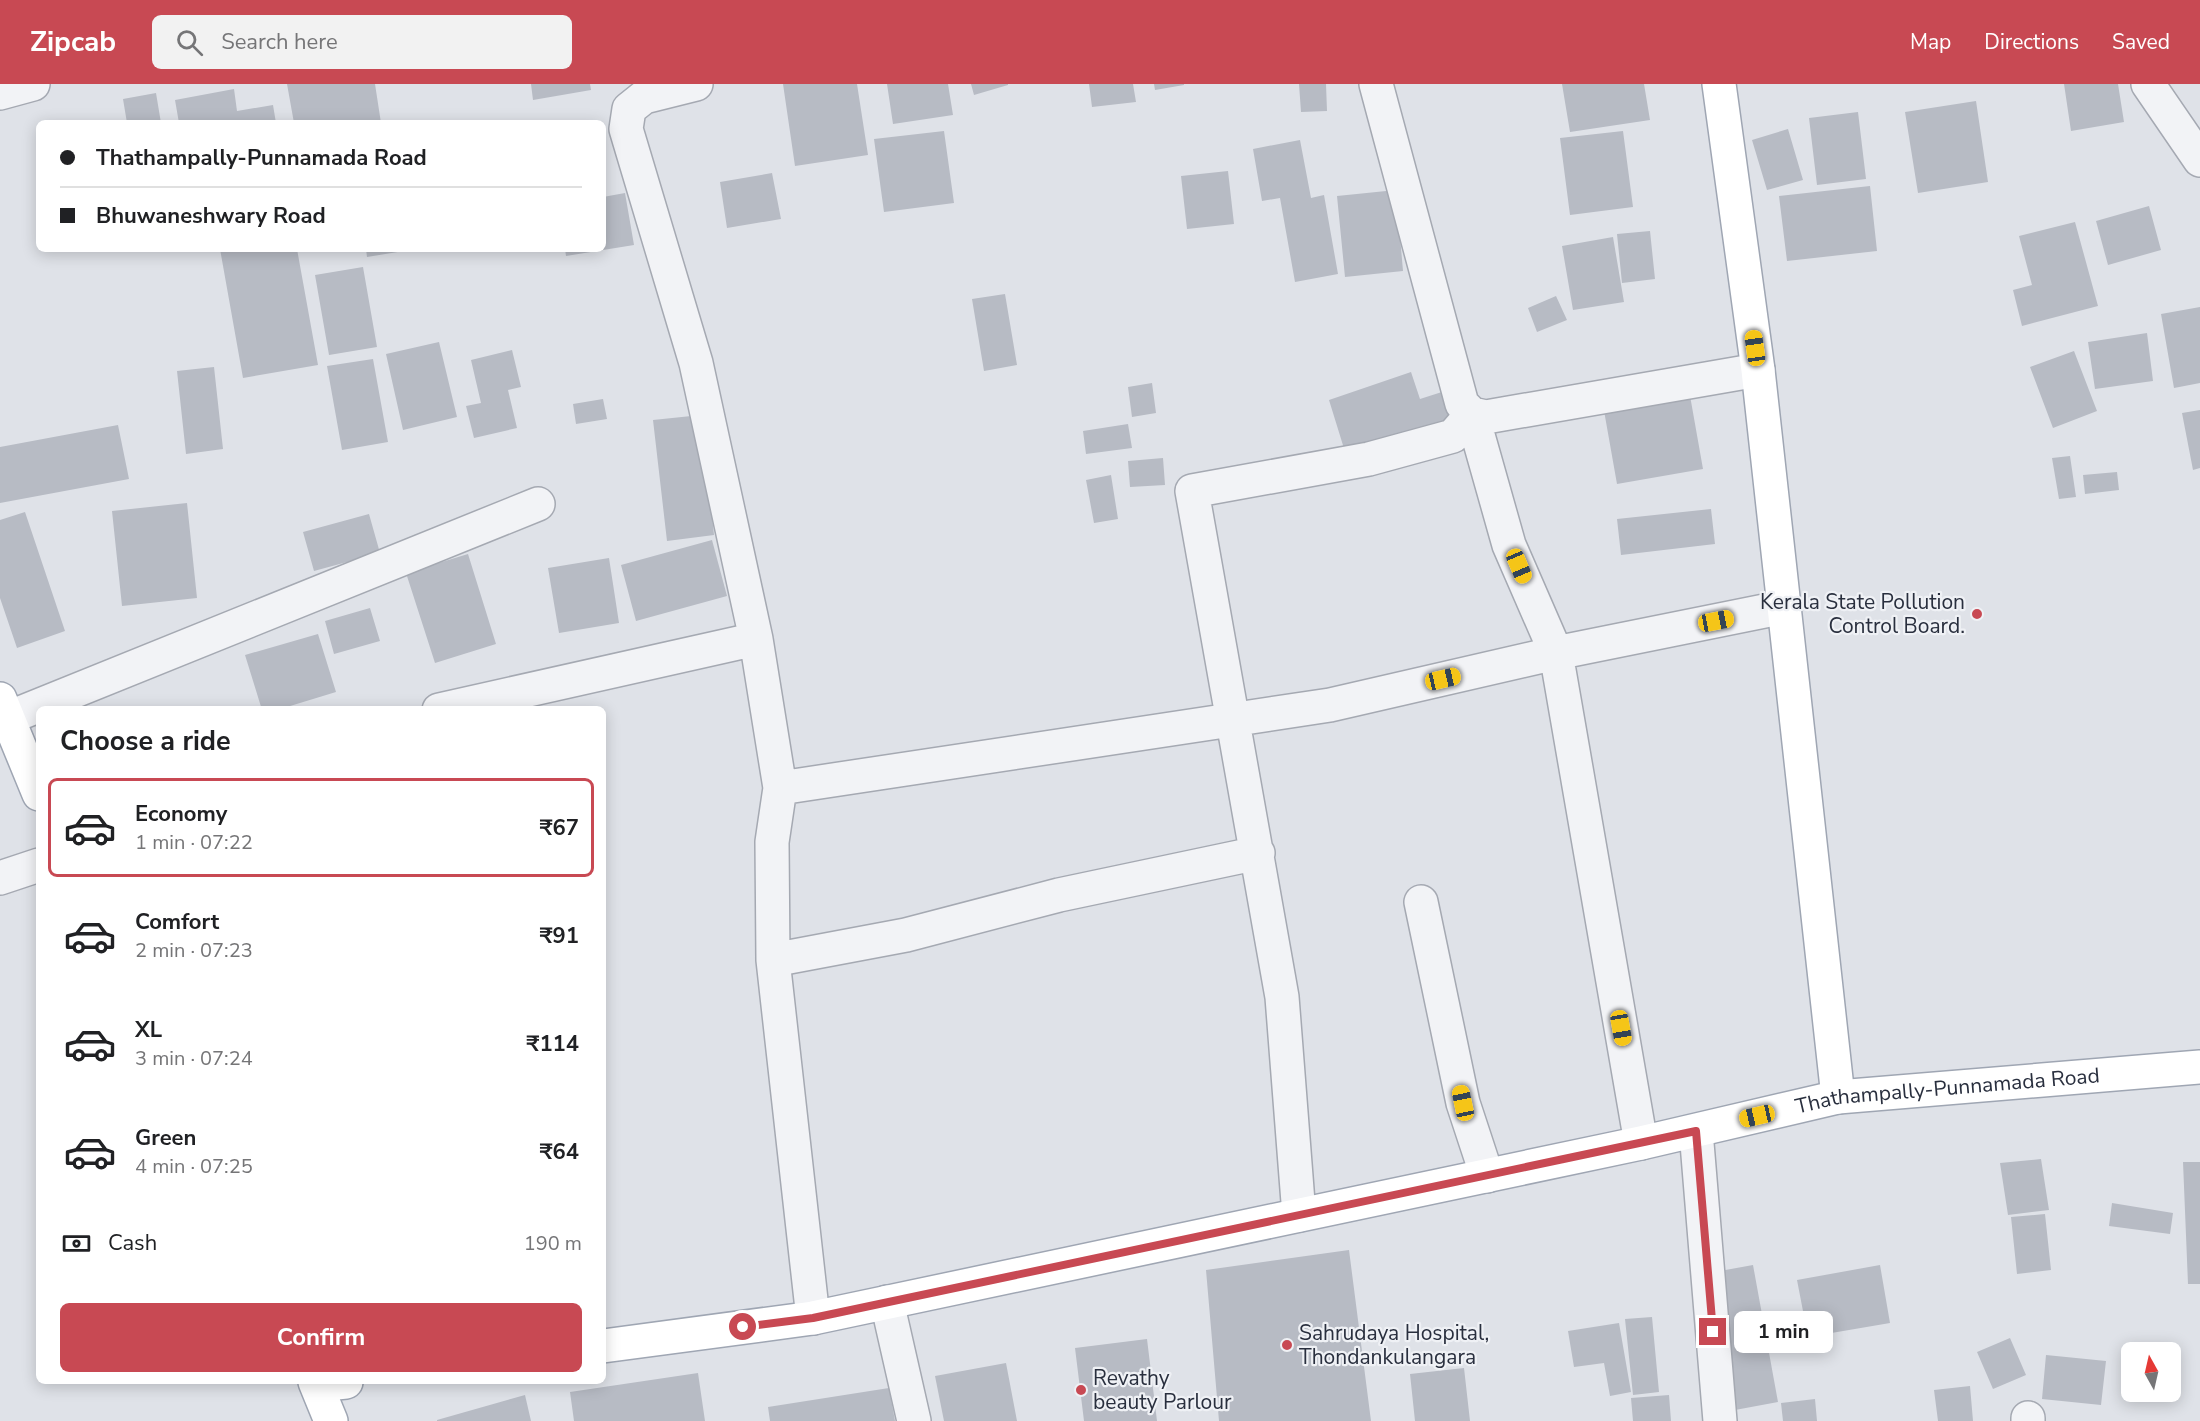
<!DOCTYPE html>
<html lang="en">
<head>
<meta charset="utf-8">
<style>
	body { margin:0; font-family:"Nunito Sans",sans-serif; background:#f2f2f2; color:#202124; height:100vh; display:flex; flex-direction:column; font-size:22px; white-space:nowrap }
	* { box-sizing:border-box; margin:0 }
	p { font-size:20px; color:#757577 }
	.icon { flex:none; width:33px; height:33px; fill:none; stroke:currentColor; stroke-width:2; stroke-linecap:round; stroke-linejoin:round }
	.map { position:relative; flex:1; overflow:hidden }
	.drawer { position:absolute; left:36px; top:622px; width:570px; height:678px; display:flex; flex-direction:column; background:#fff; border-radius:9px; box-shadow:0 3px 15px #0003 }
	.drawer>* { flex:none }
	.hud { position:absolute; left:36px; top:36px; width:570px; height:132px; border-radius:9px; box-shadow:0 3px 15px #0003; display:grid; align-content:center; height:132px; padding:0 24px; background:#fff }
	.needle { width:39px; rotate:352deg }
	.controls { position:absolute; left:2121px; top:1258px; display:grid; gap:12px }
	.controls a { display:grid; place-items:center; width:60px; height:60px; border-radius:9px; background:#fff; box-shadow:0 3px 15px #0003; font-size:30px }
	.end { position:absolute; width:27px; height:27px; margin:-14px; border:8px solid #c84953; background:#fff; box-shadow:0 0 0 3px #fff }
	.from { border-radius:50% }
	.bubble { position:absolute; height:42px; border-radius:9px; background:#fff; box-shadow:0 3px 15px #0003; font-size:20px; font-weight:700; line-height:42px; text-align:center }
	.car { position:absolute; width:18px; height:36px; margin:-18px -9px; border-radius:8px; box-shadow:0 0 4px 2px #0007; background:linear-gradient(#f5c518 24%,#345 0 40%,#f5c518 0 76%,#345 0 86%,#f5c518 0) }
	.hud b { display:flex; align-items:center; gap:21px; height:57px; font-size:22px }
	.hud b+b { border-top:2px solid #e0e0e0 }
	.hud i { width:15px; height:15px; background:#202124 }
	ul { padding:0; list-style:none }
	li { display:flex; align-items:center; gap:18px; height:99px; margin:0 12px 9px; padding:0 12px; border:3px solid transparent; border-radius:9px }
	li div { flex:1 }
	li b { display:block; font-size:22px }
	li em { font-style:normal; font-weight:700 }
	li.selected { border-color:#c84953 }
	li>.icon { width:54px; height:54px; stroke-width:1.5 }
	h2 { padding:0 24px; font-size:27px; line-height:72px }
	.pay { display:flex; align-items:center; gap:15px; height:66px; padding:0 24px; font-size:22px }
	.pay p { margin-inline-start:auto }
	.action { display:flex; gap:12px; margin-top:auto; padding:12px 24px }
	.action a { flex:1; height:69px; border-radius:9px; background:#c84953; color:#fff; font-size:24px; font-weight:700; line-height:69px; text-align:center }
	header { display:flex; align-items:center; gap:36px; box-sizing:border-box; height:84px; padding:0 30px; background:#c84953; color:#fff }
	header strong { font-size:28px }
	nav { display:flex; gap:33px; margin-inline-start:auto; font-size:21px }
	.search { width:420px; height:54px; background:#f2f2f2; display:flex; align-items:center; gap:15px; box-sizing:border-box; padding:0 21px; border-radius:9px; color:#757577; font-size:22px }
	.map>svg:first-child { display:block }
	.building { fill:#b7bbc4 }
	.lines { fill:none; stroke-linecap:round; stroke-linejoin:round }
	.minor-casing { stroke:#a5a9b2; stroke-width:36 }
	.major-casing { stroke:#9fa6b3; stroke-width:36 }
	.minor { stroke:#f2f3f6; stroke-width:33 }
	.major { stroke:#fff; stroke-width:33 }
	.route { stroke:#c84953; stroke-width:8 }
	.poi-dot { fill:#c84953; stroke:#eff1f5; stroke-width:2 }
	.labels { text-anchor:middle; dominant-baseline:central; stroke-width:4.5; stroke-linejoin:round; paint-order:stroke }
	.poi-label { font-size:21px; fill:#292f3e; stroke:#eff1f5; text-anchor:start }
	.street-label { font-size:21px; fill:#292f3e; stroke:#eff1f5 }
</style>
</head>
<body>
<header>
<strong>Zipcab</strong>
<div class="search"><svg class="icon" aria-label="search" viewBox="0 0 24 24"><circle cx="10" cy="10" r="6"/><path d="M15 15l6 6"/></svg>Search here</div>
<nav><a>Map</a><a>Directions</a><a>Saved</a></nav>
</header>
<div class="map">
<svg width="2200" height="1337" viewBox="0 0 2200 1337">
	<rect width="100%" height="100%" fill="#dfe2e8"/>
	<path class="building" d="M287 0H375L381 39H294Z
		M531 0H590L591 6 533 16Z
		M783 0H857L868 71 795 82Z
		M887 0H948L953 31 893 40Z
		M971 0H1008V1L974 11Z
		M1089 0H1133L1136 18 1092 23Z
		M1154 0H1184V1L1155 6Z
		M1299 0H1326L1327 27 1301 28Z
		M1562 0H1644L1650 36 1570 48Z
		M2064 0H2118L2124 38 2071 47Z
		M234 5 237 27 273 21 276 39H179L175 16Z
		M156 9 161 39H127L123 15Z
		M1976 17 1988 98 1918 109 1905 28Z
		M1858 28 1866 95 1817 101 1809 34Z
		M1788 45 1803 96 1767 106 1752 56Z
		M944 47 954 119 884 128 874 55Z
		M1623 47 1633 123 1570 131 1560 54Z
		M1300 56 1311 114 1324 111 1338 190 1295 198 1280 114 1262 117 1253 65Z
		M1228 87 1234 140 1187 145 1181 92Z
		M772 89 781 135 727 144 720 98Z
		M1870 102 1877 167 1787 177 1779 112Z
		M1396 106 1403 187 1345 193 1337 112Z
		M625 109 634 161 566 172 565 165H603V113Z
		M2149 122 2161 166 2108 181 2096 137Z
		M2075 138 2098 222 2022 242 2013 206 2032 201 2019 152Z
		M1650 147 1655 195 1622 199 1617 150Z
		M1613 153 1624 218 1573 226 1562 162Z
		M220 165H297L318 281 243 294Z
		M366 165H410V166L367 173Z
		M363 183 377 263 329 271 315 191Z
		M1005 210 1017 281 984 287 972 215Z
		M1556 212 1567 236 1537 248 1528 224Z
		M2200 223V299L2174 304 2161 230Z
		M2147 249 2153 297 2095 305 2088 258Z
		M439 258 457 333 403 346 386 270Z
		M512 266 521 303 508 306 517 344 474 354 466 322 481 319 471 276Z
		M2074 267 2097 327 2053 344 2030 283Z
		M373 275 388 358 342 366 327 282Z
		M214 283 223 365 186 370 177 287Z
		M1411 288 1420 315 1445 307 1454 335 1346 371 1329 316Z
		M1152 299 1156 329 1132 333 1128 303Z
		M1689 306 1703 385 1617 400 1603 321Z
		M603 315 607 335 576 340 573 320Z
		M2200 326V384L2193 386 2182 329Z
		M701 331 714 451 667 457 653 336Z
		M1128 340 1132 364 1086 370 1083 347Z
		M118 341 129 395 0 419V363Z
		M2070 372 2076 413 2059 415 2052 374Z
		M1163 374 1165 401 1130 403 1128 377Z
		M2117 388 2119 406 2085 410 2083 391Z
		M1111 391 1118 435 1094 439 1086 396Z
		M187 419 197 514 122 522 112 427Z
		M1711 425 1715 460 1621 471 1617 435Z
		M25 428 65 547 17 564 0 514V436Z
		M369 430 380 469 314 487 303 448Z
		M712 456 727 512 636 537 621 481Z
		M468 470 496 560 435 579 406 489Z
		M609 474 619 539 559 549 548 484Z
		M370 524 380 557 334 570 325 537Z
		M318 550 336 608 277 626H262L245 571Z
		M2041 1075 2049 1126 2008 1131 2000 1079Z
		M2183 1078H2200V1200H2188Z
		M2112 1119 2173 1129 2170 1150 2109 1142Z
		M2045 1130 2051 1186 2017 1190 2011 1133Z
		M1349 1166 1371 1337H1219L1206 1186Z
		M1753 1181 1778 1318 1735 1326 1709 1189Z
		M1880 1181 1890 1239 1808 1253 1797 1196Z
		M1652 1233 1659 1308 1633 1311 1625 1235Z
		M1619 1239 1631 1308 1610 1312 1604 1279 1574 1283 1568 1247Z
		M2010 1254 2026 1291 1993 1305 1977 1268Z
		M1147 1255 1157 1337H1084L1075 1264Z
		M2046 1271 2106 1277 2101 1321 2042 1315Z
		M1006 1279 1017 1337H944L935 1292Z
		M1464 1284 1470 1337H1415L1410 1290Z
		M698 1289 705 1337H574L570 1308Z
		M1970 1302 1973 1337H1938L1934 1306Z
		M889 1304 895 1337H770L768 1323Z
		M525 1311 531 1337H437V1336Z
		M1669 1311 1671 1337H1633L1631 1314Z
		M1815 1315 1817 1337H1783L1781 1319Z"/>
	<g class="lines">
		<defs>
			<path id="minor" d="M696 0 644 13 629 25 626 45 696 279 756 555 780 704 772 758 773 876 813 1234
				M1376 0 1462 320 1472 330 1486 333 1758 286
				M2148 0 2200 76
				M0 9 33 0
				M1472 330 1509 461 1556 569 1641 1059
				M439 626 756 555
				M8 634 538 420
				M780 704 1330 621 1556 569 1784 523
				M0 794 39 781
				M1421 818 1463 1019 1487 1092
				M773 876 906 851 1059 811 1258 769
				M1696 1047 1720 1337
				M1299 1131 1282 913 1192 407 1369 375 1453 352 1472 330
				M887 1218 914 1337
				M2028 1334V1337"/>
			<g id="major">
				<path d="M1719 0 1758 286 1838 1013"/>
				<path d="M0 615 39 710"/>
				<path id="s1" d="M603 1262 813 1234 1641 1059 1838 1013 2200 983"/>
				<path d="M315 1298 331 1337"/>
				<path d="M317 1301 346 1298"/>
			</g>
		</defs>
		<use href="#minor" class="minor-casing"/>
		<use href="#major" class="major-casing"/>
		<use href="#minor" class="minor"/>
		<use href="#major" class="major"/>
	</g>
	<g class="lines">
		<path class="route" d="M743 1243 813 1234 1696 1047 1713 1248"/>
	</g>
	<g class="poi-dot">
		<circle cx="1977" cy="530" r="6"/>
		<circle cx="1287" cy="1261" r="6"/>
		<circle cx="1081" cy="1306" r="6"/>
	</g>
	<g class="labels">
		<g class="poi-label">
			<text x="1965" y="518" text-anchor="end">Kerala State Pollution<tspan x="1965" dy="24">Control Board.</tspan></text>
			<text x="1299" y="1249">Sahrudaya Hospital,<tspan x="1299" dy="24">Thondankulangara</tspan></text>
			<text x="1093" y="1294">Revathy<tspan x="1093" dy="24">beauty Parlour</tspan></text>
		</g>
		<g class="street-label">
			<text stroke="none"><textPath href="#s1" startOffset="1370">Thathampally-Punnamada Road</textPath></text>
		</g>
	</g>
</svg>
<div class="controls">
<a><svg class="needle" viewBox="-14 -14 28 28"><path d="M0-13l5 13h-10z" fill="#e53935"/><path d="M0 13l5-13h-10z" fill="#757577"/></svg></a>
</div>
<i class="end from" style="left:743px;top:1243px"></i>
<i class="end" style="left:1713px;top:1248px"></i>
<div class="bubble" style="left:1734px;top:1227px;width:99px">1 min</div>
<i class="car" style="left:1755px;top:264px;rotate:352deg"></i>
<i class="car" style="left:1519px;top:482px;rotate:157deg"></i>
<i class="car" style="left:1716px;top:537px;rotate:79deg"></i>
<i class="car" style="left:1443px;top:595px;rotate:77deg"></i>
<i class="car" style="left:1621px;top:944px;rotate:170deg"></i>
<i class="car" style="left:1463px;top:1019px;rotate:348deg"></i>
<i class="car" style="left:1757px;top:1032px;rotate:257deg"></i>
<div class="hud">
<b><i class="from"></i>Thathampally-Punnamada Road</b>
<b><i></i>Bhuwaneshwary Road</b>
</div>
<section class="drawer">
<h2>Choose a ride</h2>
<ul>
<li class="selected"><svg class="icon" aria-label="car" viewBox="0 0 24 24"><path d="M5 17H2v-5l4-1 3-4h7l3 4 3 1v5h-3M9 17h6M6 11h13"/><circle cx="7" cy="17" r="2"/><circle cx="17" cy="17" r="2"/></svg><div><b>Economy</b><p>1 min · 07:22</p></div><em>₹67</em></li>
<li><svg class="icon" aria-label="car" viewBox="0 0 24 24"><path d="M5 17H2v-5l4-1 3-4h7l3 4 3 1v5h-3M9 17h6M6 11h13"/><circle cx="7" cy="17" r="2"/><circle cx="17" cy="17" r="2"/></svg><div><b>Comfort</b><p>2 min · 07:23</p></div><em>₹91</em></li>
<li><svg class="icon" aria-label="car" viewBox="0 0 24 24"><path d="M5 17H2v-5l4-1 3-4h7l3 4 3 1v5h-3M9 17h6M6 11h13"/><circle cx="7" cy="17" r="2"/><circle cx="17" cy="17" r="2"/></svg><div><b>XL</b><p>3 min · 07:24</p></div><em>₹114</em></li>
<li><svg class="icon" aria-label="car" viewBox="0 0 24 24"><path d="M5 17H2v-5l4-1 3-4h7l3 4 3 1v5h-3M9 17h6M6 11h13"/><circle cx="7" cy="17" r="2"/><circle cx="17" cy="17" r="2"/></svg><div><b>Green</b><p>4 min · 07:25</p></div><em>₹64</em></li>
</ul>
<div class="pay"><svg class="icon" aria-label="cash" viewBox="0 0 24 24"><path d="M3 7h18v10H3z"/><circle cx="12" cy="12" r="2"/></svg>Cash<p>190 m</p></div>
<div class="action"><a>Confirm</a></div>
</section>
</div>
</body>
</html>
